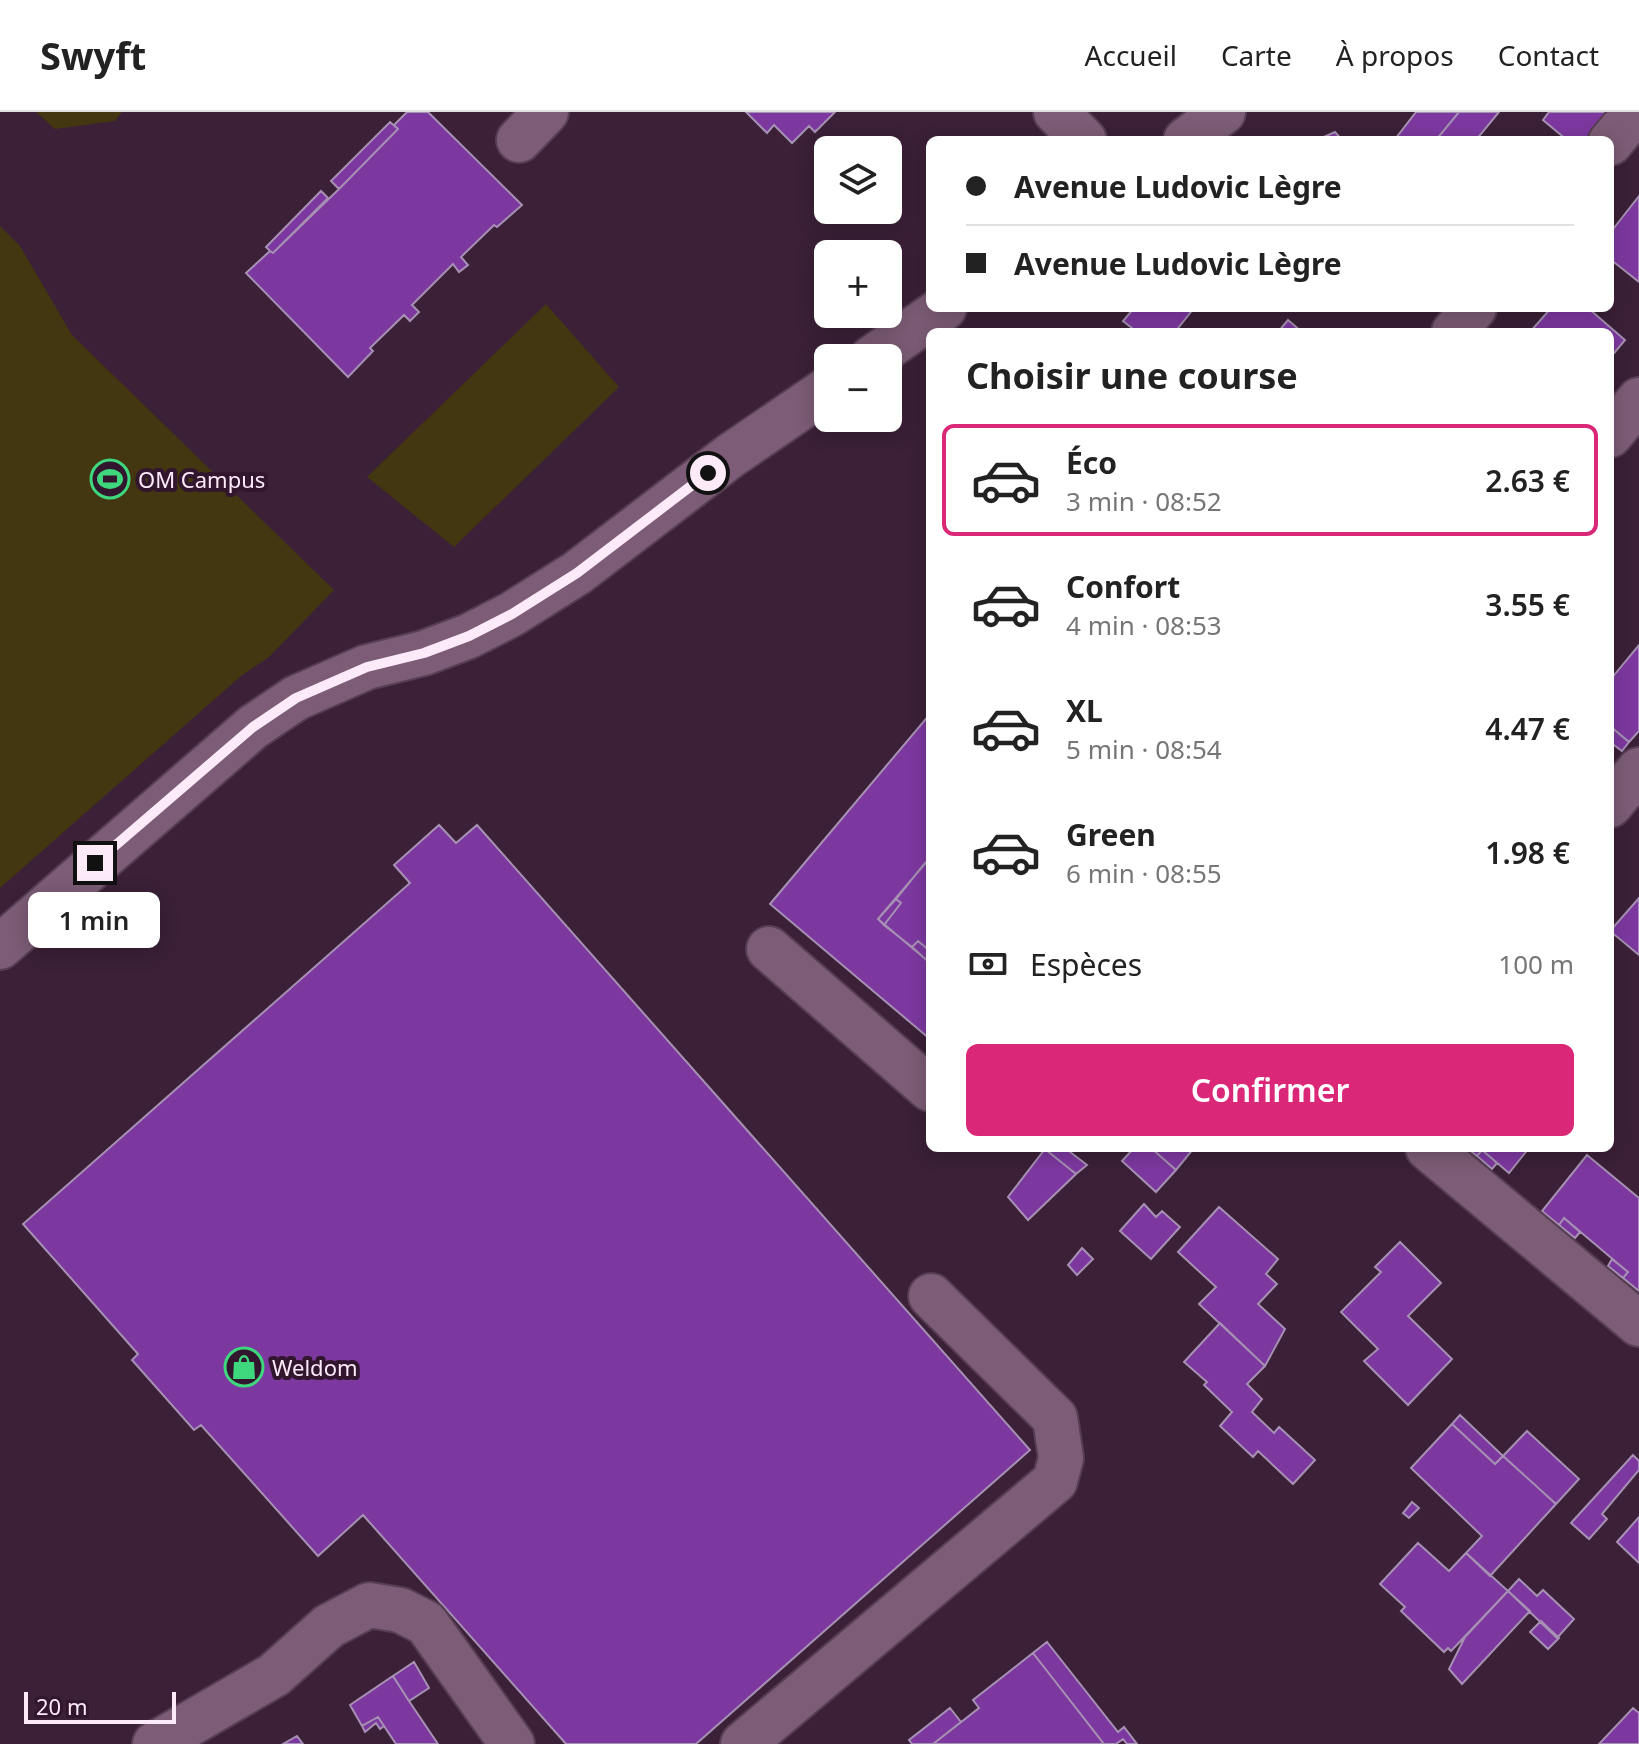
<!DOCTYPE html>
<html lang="fr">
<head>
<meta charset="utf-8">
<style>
	body { margin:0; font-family:"Noto Sans",sans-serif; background:#f6f6f6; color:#222; height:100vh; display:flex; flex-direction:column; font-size:30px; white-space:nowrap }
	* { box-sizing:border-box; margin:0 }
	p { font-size:26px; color:#767676 }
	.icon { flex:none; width:44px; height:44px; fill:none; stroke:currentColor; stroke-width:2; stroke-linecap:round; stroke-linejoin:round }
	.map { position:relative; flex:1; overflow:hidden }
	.details { position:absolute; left:926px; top:216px; width:688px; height:824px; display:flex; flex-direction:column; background:#fff; border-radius:12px; box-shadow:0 4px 20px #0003 }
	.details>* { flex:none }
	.top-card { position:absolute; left:926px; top:24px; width:688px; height:176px; border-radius:12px; box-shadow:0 4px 20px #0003; display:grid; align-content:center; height:176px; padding:0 40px; background:#fff }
	.controls { position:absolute; left:814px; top:24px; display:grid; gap:16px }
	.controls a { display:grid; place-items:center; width:88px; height:88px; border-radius:12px; background:#fff; box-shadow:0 4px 20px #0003; font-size:40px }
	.scale { position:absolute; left:24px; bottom:20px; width:152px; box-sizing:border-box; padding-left:8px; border:4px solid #fdeaf9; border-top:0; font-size:22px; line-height:28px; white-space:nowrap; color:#fdeaf9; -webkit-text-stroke:6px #31162d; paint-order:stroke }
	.end { position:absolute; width:36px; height:36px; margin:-18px; border:10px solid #fdeaf9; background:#111; box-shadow:0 0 0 4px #111 }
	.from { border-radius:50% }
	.bubble { position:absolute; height:56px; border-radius:12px; background:#fff; box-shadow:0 4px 20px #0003; font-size:26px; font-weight:600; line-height:56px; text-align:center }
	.top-card b { display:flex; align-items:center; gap:28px; height:76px; font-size:30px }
	.top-card b+b { border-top:2px solid #e0e0e0 }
	.top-card i { width:20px; height:20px; background:#222 }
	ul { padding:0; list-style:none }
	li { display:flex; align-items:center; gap:24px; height:112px; margin:0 16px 12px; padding:0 24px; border:4px solid transparent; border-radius:12px }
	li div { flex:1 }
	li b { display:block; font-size:30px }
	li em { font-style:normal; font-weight:600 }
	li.on { border-color:#db2777 }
	li>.icon { width:72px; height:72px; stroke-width:1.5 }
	h2 { padding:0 40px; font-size:36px; line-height:96px }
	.pay { display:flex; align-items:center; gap:20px; height:88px; padding:0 40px; font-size:30px }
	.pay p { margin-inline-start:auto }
	.button { display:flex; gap:16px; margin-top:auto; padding:16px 40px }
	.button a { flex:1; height:92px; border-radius:12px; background:#db2777; color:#fff; font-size:32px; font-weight:600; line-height:92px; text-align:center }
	header { display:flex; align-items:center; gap:48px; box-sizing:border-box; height:112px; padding:0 40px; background:#fff; border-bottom:2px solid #e0e0e0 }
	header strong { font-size:38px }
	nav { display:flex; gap:44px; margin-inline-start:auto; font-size:28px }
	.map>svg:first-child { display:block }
	.green { fill:#423710 }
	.building { fill:#7d38a0; stroke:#a690b3; stroke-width:2 }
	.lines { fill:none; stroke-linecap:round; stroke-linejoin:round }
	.minor-casing { stroke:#573e53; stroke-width:48 }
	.minor { stroke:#7c5c76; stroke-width:44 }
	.route { stroke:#fdeaf9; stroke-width:10 }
	.labels { text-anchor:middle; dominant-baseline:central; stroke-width:8; stroke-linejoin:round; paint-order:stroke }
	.poi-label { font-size:22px; fill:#fdeaf9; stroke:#31162d; text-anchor:start }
</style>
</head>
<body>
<header>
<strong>Swyft</strong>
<nav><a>Accueil</a><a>Carte</a><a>À propos</a><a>Contact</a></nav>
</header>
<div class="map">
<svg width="1639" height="1632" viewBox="0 0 1639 1632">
	<rect width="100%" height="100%" fill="#3b2037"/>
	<path class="green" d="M36 0H122L115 9 55 17Z
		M0 114 20 134 72 223 334 478 269 545 241 564 0 776Z
		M546 192 619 275 454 435 367 365Z"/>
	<path class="building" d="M407 0H428L522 93 497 115 494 113 461 145 468 153 459 160 453 152 412 193 419 200 410 209 404 203 370 236 373 239 348 265 246 161 270 139 273 141 339 77 398 17 394 13Z
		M746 0H835L815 20 809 14 792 31 774 13 767 21Z
		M1416 0H1459L1436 28H1398L1396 26Z
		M1459 0H1499L1476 28H1436Z
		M1549 0H1622L1605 28H1567L1543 8Z
		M390 10 398 17 339 77 331 69Z
		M1335 20 1342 28H1317Z
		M321 79 328 86 273 141 270 139 266 135Z
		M1639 84V170L1610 147V121Z
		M1134 196H1194L1175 220H1137L1123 209Z
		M1551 196H1588L1625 228 1610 246V220H1530Z
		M1288 208 1302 220H1278Z
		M1639 533V619L1629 630 1610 614V568Z
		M930 602V746L878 807 930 851V927L770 792Z
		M1610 614 1629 630 1622 639 1610 630Z
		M439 713 456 731 477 713 1030 1338 696 1632H566L363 1403 318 1444 201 1313 194 1318 132 1248 138 1242 23 1112 410 771 394 753Z
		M925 751 930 755V839L918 829 912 835 884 813 901 791 896 787Z
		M1639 786V843L1610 819Z
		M896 787 901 791 884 813 878 807Z
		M918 829 930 839V851L912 835Z
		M1065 1036 1087 1053 1076 1062 1045 1037Z
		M1134 1036H1151L1176 1058 1156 1080 1122 1049Z
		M1151 1036H1194L1176 1058Z
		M1467 1036H1529L1509 1061 1482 1038 1477 1044Z
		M1045 1037 1076 1062 1028 1108 1008 1085Z
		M1482 1038 1497 1051 1492 1057 1477 1044Z
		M1587 1043 1639 1086V1179L1623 1166 1628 1160 1564 1106 1559 1113 1542 1099Z
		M1144 1092 1156 1105 1162 1099 1180 1115 1151 1147 1120 1119Z
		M1219 1095 1278 1147 1266 1162 1277 1172 1258 1192 1285 1217 1265 1254 1199 1192 1216 1175 1178 1140Z
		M1564 1106 1580 1120 1575 1126 1559 1113Z
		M1400 1130 1441 1171 1408 1204 1452 1247 1408 1293 1364 1249 1378 1237 1341 1200 1381 1160 1375 1155Z
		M1082 1136 1093 1147 1077 1163 1068 1153Z
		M1612 1147 1628 1160 1623 1166 1608 1154Z
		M1220 1211 1265 1254 1247 1272 1262 1287 1252 1300 1274 1321 1279 1315 1315 1348 1293 1372 1258 1339 1253 1345 1220 1314 1232 1300 1204 1273 1207 1270 1184 1250Z
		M1460 1303 1503 1344 1495 1352 1452 1312Z
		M1452 1312 1495 1352 1503 1344 1556 1392 1490 1464 1466 1441 1482 1424 1411 1356Z
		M1527 1319 1579 1367 1556 1392 1503 1344Z
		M1633 1343 1639 1349V1358L1602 1402 1607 1407 1589 1427 1571 1411Z
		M1412 1390 1419 1396 1409 1406 1403 1401Z
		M1639 1405V1451L1617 1430Z
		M1418 1431 1449 1459 1466 1441 1508 1479 1451 1539 1448 1536 1444 1540 1401 1499 1405 1495 1380 1472Z
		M1519 1467 1537 1484 1543 1478 1574 1507 1557 1526 1508 1479Z
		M1508 1479 1530 1499 1462 1572 1449 1557 1465 1525Z
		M1541 1509 1559 1526 1548 1537 1530 1520Z
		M1047 1530 1118 1620 1124 1615 1137 1632H1127L1123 1627 1116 1632H1104L1033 1541Z
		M1033 1541 1104 1632H933L979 1596 973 1588Z
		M414 1550 429 1576 409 1589 393 1564Z
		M393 1564 409 1589 438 1632H396L378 1605 362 1614 350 1593Z
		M950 1596 961 1610 933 1632H912L909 1628Z
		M1633 1596 1639 1601V1632H1599Z
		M378 1605 384 1614 380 1617 376 1611 365 1620 362 1614Z
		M297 1624 303 1632H283Z"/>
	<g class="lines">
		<defs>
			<path id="minor" d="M1056 0 1084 28
				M519 28 546 0
				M1186 28 1223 0
				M1610 31 1636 0
				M1454 220 1474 196
				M872 246 944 196
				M1610 323 1639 288
				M1610 693 1639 658
				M0 835 253 615 296 586 367 555 424 541 469 524 512 502 577 461 730 344 828 277
				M769 837 930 977
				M1428 1036 1639 1212
				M155 1632 274 1563 329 1514 369 1493 400 1498 426 1511 512 1632
				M743 1632 1055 1369 1061 1346 1055 1306 931 1184"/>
		</defs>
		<use href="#minor" class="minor-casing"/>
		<use href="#minor" class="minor"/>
	</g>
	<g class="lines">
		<path class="route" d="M95 751 253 615 296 586 367 555 424 541 469 524 512 502 577 461 708 361"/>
	</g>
	<defs>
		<symbol id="stadium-ring" viewBox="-11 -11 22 22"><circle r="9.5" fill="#31162d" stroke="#3fd77d" stroke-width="1.5"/><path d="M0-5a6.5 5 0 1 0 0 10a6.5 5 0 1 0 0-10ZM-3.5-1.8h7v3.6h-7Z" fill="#3fd77d"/></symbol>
		<symbol id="shop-ring" viewBox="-11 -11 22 22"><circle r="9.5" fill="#31162d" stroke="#3fd77d" stroke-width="1.5"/><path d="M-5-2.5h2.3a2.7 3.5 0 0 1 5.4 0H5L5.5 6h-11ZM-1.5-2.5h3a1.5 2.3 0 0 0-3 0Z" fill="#3fd77d"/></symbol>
	</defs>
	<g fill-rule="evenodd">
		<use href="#stadium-ring" x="88" y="345" width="44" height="44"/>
		<use href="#shop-ring" x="222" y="1233" width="44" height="44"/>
	</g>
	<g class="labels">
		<g class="poi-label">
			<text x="138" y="367">OM Campus</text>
			<text x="272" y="1255">Weldom</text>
		</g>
	</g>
</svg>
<div class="controls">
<a><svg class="icon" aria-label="layers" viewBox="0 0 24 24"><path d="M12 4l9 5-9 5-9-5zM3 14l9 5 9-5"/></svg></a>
<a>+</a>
<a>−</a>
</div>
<div class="scale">20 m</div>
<i class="end from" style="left:708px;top:361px"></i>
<i class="end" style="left:95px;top:751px"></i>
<div class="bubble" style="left:28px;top:780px;width:132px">1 min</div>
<div class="top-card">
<b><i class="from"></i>Avenue Ludovic Lègre</b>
<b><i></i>Avenue Ludovic Lègre</b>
</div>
<section class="details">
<h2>Choisir une course</h2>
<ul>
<li class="on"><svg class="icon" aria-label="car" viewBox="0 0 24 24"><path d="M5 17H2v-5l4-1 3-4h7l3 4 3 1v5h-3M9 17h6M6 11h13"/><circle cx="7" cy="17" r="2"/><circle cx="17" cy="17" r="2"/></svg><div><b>Éco</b><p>3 min · 08:52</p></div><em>2.63 €</em></li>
<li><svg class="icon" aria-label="car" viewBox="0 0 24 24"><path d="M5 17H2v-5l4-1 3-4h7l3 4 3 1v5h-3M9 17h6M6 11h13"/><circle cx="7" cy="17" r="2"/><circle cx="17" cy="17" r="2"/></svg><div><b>Confort</b><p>4 min · 08:53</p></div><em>3.55 €</em></li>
<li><svg class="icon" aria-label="car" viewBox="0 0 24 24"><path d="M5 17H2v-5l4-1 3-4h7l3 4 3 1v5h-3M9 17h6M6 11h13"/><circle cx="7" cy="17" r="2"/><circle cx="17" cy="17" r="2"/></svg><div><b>XL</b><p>5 min · 08:54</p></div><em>4.47 €</em></li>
<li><svg class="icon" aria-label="car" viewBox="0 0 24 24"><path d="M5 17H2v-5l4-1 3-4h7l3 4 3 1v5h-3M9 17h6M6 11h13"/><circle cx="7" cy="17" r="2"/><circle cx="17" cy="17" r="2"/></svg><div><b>Green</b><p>6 min · 08:55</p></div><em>1.98 €</em></li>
</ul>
<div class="pay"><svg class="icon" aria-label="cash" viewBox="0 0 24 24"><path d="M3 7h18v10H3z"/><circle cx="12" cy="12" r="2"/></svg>Espèces<p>100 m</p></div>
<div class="button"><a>Confirmer</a></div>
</section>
</div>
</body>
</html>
